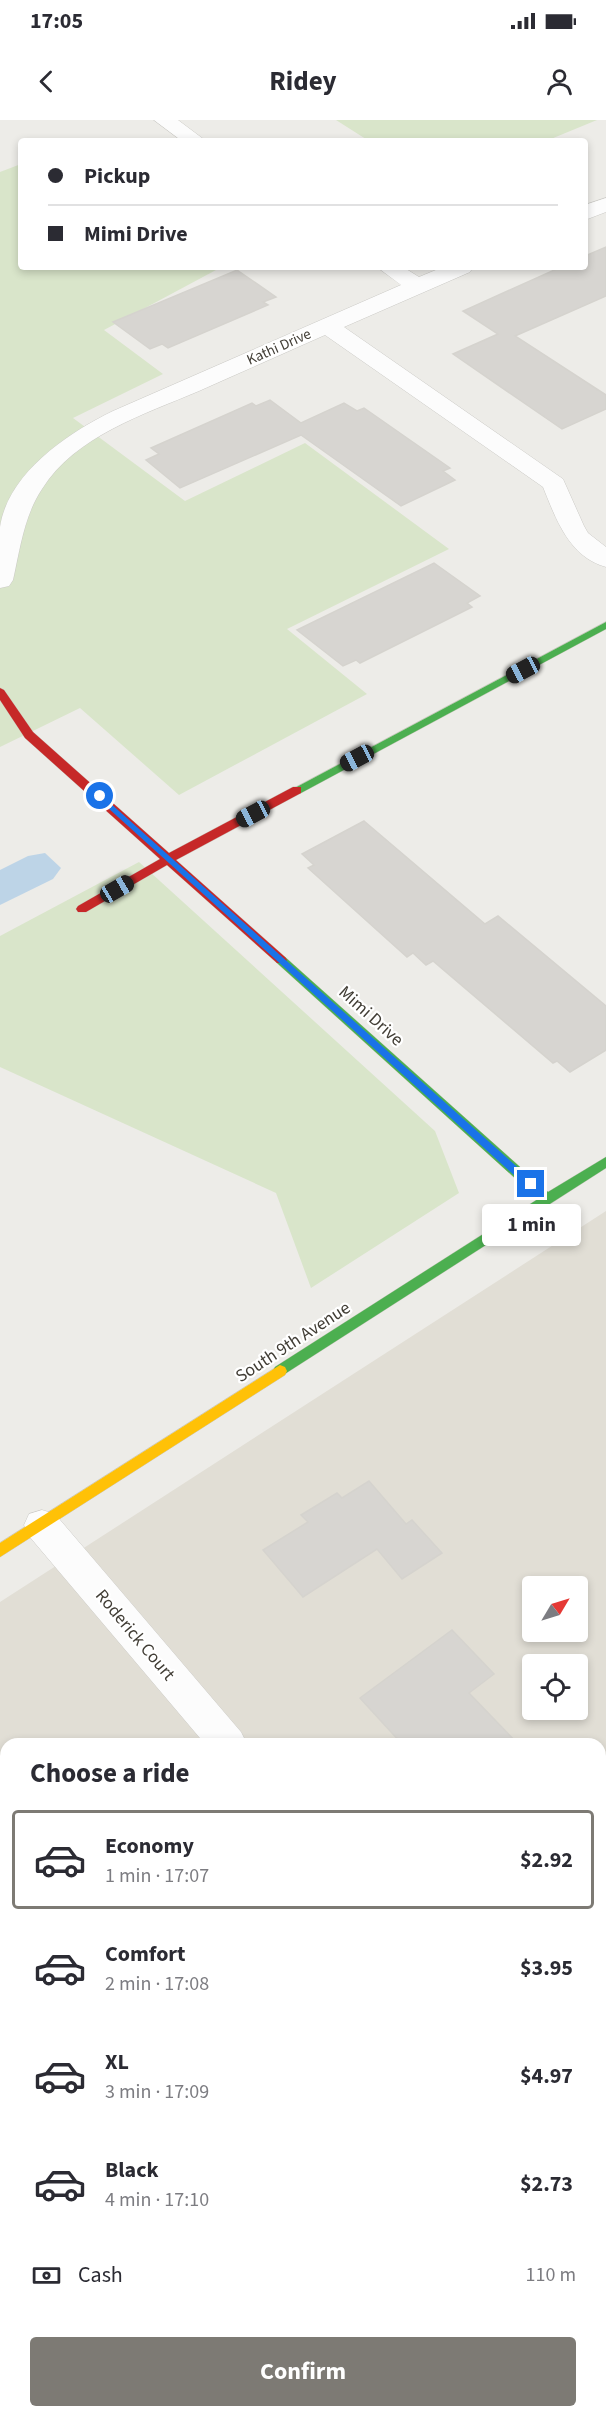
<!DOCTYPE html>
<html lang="en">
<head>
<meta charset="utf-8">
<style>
	body { margin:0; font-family:"Source Sans 3",sans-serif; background:#f7f7f7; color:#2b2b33; height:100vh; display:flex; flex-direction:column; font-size:22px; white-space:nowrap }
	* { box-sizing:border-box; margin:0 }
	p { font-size:20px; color:#7c7c81 }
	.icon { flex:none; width:33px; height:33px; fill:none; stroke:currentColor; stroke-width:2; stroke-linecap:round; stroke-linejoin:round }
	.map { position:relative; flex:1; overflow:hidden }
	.sheet { position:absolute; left:0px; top:1618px; width:606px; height:680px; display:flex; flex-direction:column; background:#fff; border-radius:18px 18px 0 0; box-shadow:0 3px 9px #0003 }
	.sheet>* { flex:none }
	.hud { position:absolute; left:18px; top:18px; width:570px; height:132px; border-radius:6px; box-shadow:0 3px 9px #0003; display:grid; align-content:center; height:132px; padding:0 30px; background:#fff }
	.needle { width:39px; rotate:52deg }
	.controls { position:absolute; left:522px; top:1456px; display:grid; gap:12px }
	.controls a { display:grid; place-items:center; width:66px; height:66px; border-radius:6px; background:#fff; box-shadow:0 3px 9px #0003; font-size:30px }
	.end { position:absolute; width:27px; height:27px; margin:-14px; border:8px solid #1a73e8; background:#fff; box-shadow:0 0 0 3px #fff }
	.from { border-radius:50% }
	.bubble { position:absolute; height:42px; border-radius:6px; background:#fff; box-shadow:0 3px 9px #0003; font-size:20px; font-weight:700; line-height:42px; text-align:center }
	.car { position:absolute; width:18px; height:36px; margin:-18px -9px; border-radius:8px; box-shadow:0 0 4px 2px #0007; background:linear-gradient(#222 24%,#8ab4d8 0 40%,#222 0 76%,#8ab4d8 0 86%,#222 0) }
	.hud b { display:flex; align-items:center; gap:21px; height:57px; font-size:22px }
	.hud b+b { border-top:2px solid #e1e1e2 }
	.hud i { width:15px; height:15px; background:#2b2b33 }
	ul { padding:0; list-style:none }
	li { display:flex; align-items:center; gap:18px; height:99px; margin:0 12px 9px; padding:0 18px; border:3px solid transparent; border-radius:6px }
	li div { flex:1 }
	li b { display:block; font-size:22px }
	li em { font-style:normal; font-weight:700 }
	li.on { border-color:#7d7a74 }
	li>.icon { width:54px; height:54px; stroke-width:1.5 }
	h2 { padding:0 30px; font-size:27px; line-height:72px }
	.pay { display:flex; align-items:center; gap:15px; height:66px; padding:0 30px; font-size:22px }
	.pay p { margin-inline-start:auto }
	.cta { display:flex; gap:12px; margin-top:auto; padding:12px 30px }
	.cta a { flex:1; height:69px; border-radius:6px; background:#7d7a74; color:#fff; font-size:24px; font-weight:700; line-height:69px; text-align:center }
	.status { display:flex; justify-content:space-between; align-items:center; height:42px; padding:0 30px; background:#fff; direction:ltr }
	.status svg { height:16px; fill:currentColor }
	header { display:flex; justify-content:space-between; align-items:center; height:78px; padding:0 30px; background:#fff; font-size:27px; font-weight:700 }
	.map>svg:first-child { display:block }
	.residential { fill:#e1ded5; fill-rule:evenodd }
	.green { fill:#d9e5ca }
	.water { fill:#bdd4e7 }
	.building { fill:#d7d5d1; stroke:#d5d3ce; stroke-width:1.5 }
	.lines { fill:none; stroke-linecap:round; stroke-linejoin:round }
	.street-casing { stroke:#cbcac6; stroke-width:1 }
	.fast-casing { stroke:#cbc9bf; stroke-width:1 }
	.slow-casing { stroke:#cbc9bf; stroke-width:1 }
	.jam-casing { stroke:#cbc9bf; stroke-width:1 }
	.street { fill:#fcfcfc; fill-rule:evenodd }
	.fast { fill:#4caf50; fill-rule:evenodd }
	.slow { fill:#ffc107; fill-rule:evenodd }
	.jam { fill:#c62828; fill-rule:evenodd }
	.route { fill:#1a73e8 }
	.labels { text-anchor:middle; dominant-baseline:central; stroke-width:4.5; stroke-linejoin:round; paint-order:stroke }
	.far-street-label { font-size:15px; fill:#413d35; stroke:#fff }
	.street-label { font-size:18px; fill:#413d35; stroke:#fff }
</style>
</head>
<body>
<div class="status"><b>17:05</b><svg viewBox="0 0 49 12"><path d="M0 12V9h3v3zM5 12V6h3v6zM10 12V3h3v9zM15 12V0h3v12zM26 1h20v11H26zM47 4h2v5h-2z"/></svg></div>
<header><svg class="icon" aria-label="back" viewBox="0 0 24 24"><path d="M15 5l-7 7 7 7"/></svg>Ridey<svg class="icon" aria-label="person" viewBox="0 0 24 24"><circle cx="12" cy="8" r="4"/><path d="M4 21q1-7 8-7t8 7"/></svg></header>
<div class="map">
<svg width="606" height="2297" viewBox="0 0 606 2297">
	<rect width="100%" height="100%" fill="#edece8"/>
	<path class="residential" d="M606 1091V2297H0V1482ZM532 1467H578V1512H532ZM532 1545H578V1590H532ZM6 1624H600V2292H6Z"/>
	<path class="green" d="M336 0H597L546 21H369Z
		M21 44V147H211L216 150 104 210 163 254 73 298 185 381 305 323 449 429 287 509 367 574 179 675 80 588 0 627V52Z
		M139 742 435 1011 459 1073 311 1168 276 1073 0 947V816Z"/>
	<path class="water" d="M45 733 61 748 53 759 0 785V750L28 736Z"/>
	<path class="building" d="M606 127V176L515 216 606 275V289L562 309 453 234 498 214 463 191 561 147H585V136Z
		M237 150 276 177 263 182 268 185 168 228 162 224 150 229 113 202Z
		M270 280 301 303 344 283 357 291 364 288 450 348 443 351 455 360 401 386 301 315 180 368 146 340 159 334 151 328 252 283 256 286Z
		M434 443 480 476 467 483 472 487 360 543 356 540 343 546 297 510Z
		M364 701 485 804 498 796 606 886V930L570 952 557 941 553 943 433 841 426 845 413 833 407 837 308 748 314 745 302 734Z
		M369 1361 406 1404 412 1400 442 1433 402 1459 377 1429 303 1477 263 1430 308 1402 301 1395 337 1373 342 1378Z
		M452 1510 494 1554 469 1573 518 1624H402L360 1578Z"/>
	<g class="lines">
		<defs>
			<path id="street" d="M154 0H178L206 21H182Z
				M606 78V92L585 100V85Z
				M377 147H403L419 157 443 147H473L470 152 344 207 563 359 584 406 588 413 606 427V447C569 437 556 399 543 367L325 215C283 234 241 252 199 271 145 294 75 316 42 369 24 396 20 429 13 460L9 466 0 468C0 448 0 427 0 407 8 353 68 313 113 291L401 165Z
				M42 1390 55 1394 241 1612 247 1624H205L29 1416 24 1405 29 1394Z
				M600 2044 606 2046V2093L600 2091Z"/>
			<path id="fast" d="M606 502V509L301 673 297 674 291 670Z
				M281 836 285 837 548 1072 606 1037V1048L280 1257 275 1255 273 1251 275 1247 538 1079 277 843 275 840Z"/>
			<path id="slow" d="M280 1245 285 1247 287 1251 285 1255 0 1437V1423Z"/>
			<path id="jam" d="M0 568 4 570 33 612 169 733 293 667H301V673L176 740 285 837 287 840 285 843H277L167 745 86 792H78L76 789 78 786 160 739 25 618 0 580Z"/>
		</defs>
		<use href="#street" class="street-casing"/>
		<use href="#fast" class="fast-casing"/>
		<use href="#slow" class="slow-casing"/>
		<use href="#jam" class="jam-casing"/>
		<use href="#street" class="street"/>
		<use href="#fast" class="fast"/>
		<use href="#slow" class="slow"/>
		<use href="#jam" class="jam"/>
	</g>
	<path class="route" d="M100 674 534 1062V1067H527L97 678V675Z"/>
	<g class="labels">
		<g class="far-street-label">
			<text transform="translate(279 227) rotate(-24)">Kathi Drive</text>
		</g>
		<g class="street-label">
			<text transform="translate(371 896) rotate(42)">Mimi Drive</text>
			<text transform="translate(293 1222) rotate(-33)">South 9th Avenue</text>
			<text transform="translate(135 1515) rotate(50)">Roderick Court</text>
		</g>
	</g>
</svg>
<div class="controls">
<a><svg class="needle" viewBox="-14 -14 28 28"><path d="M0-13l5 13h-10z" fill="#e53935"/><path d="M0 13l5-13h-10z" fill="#7c7c81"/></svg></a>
<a><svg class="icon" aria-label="locate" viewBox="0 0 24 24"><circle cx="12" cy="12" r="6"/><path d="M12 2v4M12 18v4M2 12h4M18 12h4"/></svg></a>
</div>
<i class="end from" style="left:100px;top:676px"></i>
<i class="end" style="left:531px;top:1064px"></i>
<div class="bubble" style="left:482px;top:1084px;width:99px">1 min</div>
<i class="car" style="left:523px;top:550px;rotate:242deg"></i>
<i class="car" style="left:357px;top:638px;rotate:242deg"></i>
<i class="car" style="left:253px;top:694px;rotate:242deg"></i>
<i class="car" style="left:117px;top:769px;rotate:60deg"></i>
<div class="hud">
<b><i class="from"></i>Pickup</b>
<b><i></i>Mimi Drive</b>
</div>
<section class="sheet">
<h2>Choose a ride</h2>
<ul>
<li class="on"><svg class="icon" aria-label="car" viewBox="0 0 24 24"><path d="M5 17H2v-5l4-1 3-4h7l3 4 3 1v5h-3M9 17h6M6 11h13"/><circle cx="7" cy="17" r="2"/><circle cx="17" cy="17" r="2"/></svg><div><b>Economy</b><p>1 min · 17:07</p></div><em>$2.92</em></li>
<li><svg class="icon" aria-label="car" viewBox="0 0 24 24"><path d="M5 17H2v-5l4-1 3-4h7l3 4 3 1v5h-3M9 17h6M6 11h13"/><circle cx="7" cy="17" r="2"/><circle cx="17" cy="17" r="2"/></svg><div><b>Comfort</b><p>2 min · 17:08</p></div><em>$3.95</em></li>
<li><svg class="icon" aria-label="car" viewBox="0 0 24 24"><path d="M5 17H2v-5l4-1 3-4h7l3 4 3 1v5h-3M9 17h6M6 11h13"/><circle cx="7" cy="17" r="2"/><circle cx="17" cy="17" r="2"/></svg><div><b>XL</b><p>3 min · 17:09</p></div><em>$4.97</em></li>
<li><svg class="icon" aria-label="car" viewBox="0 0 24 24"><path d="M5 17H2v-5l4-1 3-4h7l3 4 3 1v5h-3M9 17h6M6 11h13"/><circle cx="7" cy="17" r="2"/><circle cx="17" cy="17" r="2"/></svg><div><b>Black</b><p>4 min · 17:10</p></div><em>$2.73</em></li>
</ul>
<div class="pay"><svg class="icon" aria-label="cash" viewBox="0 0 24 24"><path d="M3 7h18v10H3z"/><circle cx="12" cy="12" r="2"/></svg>Cash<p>110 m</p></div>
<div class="cta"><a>Confirm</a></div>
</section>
</div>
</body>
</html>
